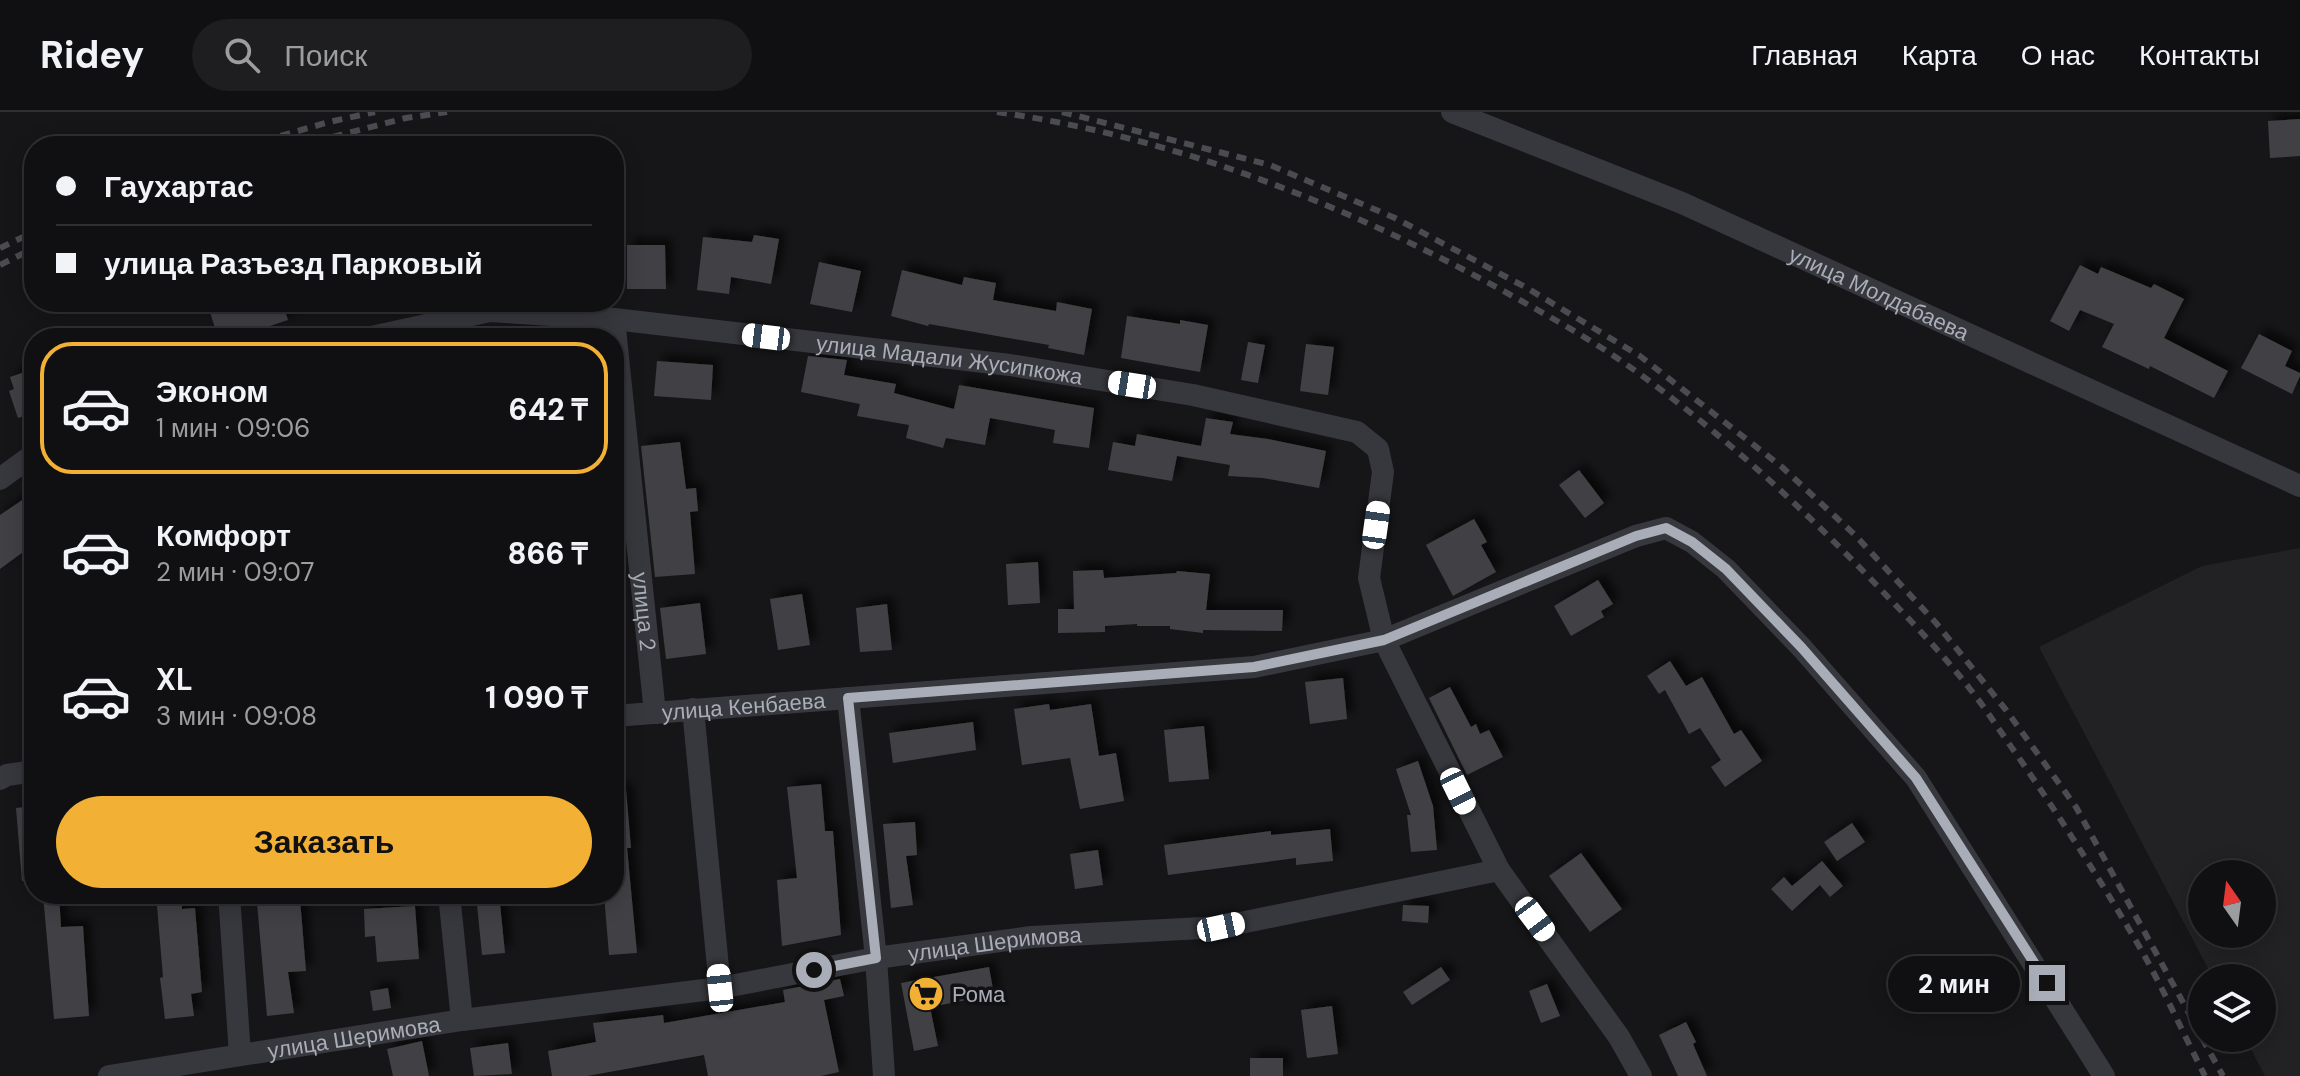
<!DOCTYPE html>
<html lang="ru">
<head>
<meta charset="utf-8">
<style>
	body { margin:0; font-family:"DM Sans",sans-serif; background:#1e1e20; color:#f1f3f6; height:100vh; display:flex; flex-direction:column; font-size:30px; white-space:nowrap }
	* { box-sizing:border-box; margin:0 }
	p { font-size:26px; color:#9c9d9f }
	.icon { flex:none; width:44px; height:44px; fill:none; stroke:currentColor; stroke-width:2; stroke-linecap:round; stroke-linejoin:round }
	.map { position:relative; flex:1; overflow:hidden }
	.details { position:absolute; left:24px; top:216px; width:600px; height:576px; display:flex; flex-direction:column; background:#101012; border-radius:32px; box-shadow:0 4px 20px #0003,0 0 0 2px #303032 }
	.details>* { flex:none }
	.top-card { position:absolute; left:24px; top:24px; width:600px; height:176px; border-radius:32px; box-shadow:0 4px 20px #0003,0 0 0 2px #303032; display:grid; align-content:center; height:176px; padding:0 32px; background:#101012 }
	.needle { width:52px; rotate:346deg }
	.tools { position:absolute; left:2188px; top:748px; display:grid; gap:16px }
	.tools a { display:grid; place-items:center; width:88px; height:88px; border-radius:50%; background:#101012; box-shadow:0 4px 20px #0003,0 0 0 2px #303032; font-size:40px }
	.end { position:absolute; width:36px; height:36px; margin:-18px; border:10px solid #a8adb8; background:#111; box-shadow:0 0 0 4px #111 }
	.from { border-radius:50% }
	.bubble { position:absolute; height:56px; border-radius:28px; background:#101012; box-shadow:0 4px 20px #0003,0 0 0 2px #303032; font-size:26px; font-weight:800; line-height:56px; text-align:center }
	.car { position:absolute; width:24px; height:48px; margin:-24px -12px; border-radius:10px; box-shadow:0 0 6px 2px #0007; background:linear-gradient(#fff 24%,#345 0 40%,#fff 0 76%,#345 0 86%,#fff 0) }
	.top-card b { display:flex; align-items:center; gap:28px; height:76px; font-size:30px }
	.top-card b+b { border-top:2px solid #303032 }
	.top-card i { width:20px; height:20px; background:#f1f3f6 }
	ul { padding:14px 0 0; list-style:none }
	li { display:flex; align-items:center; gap:24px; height:132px; margin:0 16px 12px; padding:0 16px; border:4px solid transparent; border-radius:32px }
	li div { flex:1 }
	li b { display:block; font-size:30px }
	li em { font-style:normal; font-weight:800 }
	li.on { border-color:#f2b134 }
	li>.icon { width:72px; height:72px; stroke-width:1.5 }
	.primary-button { display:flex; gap:16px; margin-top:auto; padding:16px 32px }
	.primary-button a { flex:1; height:92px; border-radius:48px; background:#f2b134; color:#111; font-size:32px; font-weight:800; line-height:92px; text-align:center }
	header { display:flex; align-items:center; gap:48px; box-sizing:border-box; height:112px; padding:0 40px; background:#101012; border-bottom:2px solid #303032 }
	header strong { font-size:38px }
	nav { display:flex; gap:44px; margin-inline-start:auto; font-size:28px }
	.search { width:560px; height:72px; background:#1e1e20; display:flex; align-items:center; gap:20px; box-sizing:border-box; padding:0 28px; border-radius:44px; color:#9c9d9f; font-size:30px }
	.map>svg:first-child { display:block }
	.built { fill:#222225; fill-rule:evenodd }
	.building { fill:#404145; filter:url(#shadow) }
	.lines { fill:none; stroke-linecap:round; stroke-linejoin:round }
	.minor { stroke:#37383d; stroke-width:22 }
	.rail { stroke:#4a4c52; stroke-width:6; stroke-dasharray:10 8; stroke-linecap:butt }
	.route { stroke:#a8adb8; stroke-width:10 }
	.labels { text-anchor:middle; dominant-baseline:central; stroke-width:7; stroke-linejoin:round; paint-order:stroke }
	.street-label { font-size:22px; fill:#a8adb8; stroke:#111113 }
	.poi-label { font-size:22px; fill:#a8adb8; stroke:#111113; text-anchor:start }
</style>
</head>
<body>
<header>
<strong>Ridey</strong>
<div class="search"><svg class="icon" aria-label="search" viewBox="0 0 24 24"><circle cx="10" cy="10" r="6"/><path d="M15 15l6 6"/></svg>Поиск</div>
<nav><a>Главная</a><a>Карта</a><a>О нас</a><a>Контакты</a></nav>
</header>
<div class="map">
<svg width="2300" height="964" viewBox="0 0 2300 964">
	<defs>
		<filter id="shadow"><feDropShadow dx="7" dy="-7" stdDeviation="4" flood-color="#0009"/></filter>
	</defs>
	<rect width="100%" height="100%" fill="#161618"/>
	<path class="built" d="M2300 436V964H2265L2245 926H2262V866H2213L2039 535 2202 454ZM2202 762H2262V822H2202Z"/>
	<path class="building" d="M2300 7V44L2270 46 2268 9Z
		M754 123 779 127 771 172 731 165 729 182 697 178 703 125 752 130Z
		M627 133H665L666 177H627Z
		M819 150 861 159 852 200 810 192Z
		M2080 153 2098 162 2101 155 2151 176 2154 172 2184 187 2164 226 2228 259 2214 286 2150 254 2149 257 2102 235 2114 212 2080 198 2069 219 2050 209Z
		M902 158 962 173 964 165 996 171 993 188 1056 199 1057 190 1092 197 1084 243 1048 236 1049 233 929 212 928 214 891 204Z
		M207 190H282L288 208 255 219 254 216 218 226Z
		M1127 204 1180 212V208L1208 213 1200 260 1121 246Z
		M2259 222 2292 239 2285 254 2300 261V264L2292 282 2241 256Z
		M1248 230 1265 233 1258 271 1241 268Z
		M1306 232 1334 235 1328 283 1300 279Z
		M808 244 847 248 844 263 896 272 894 281 954 297 959 273 1094 296 1089 336 1053 331 1055 318 990 306 985 333 946 326 943 336 906 326 909 313 857 304 860 292 801 280Z
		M657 249 713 253 711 288 654 284Z
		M34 257V301L18 306 9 279 14 277 10 265Z
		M1206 306 1233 310 1230 322 1268 327 1326 339 1319 376 1263 366 1228 364 1230 353 1177 344 1172 369 1108 358 1113 330 1135 334 1137 322 1201 334Z
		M680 330 686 377 696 376 698 399 690 400 695 462 655 465 641 334Z
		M1579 358 1604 391 1585 406 1559 373Z
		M34 380V432L0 457V403Z
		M1474 407 1487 430 1481 433 1496 460 1453 484 1426 433Z
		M1038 450 1040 491 1008 493 1006 452Z
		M1103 458 1104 466 1176 461 1177 459 1210 462 1206 498H1283L1282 519 1203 518V521L1170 517V514H1137V512L1105 514V520L1058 521V497H1074L1073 459Z
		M1598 468 1613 492 1601 499 1604 505 1571 524 1554 494Z
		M802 482 810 533 778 538 770 487Z
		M700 491 706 542 666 547 660 496Z
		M887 492 892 538 860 540 856 496Z
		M1670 549 1686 574 1702 565 1734 622 1741 618 1762 649 1725 675 1711 655 1721 648 1700 616 1689 622 1665 578 1659 582 1647 564Z
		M1343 566 1347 607 1310 612 1305 570Z
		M1450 575 1471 615 1476 612 1480 622 1489 618 1503 645 1467 663 1429 586Z
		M1049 592 1050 598 1091 592 1099 644 1116 641 1124 689 1080 697 1070 646 1022 653 1014 597Z
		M973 610 976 638 893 651 889 621Z
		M1204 614 1209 667 1169 670 1164 618Z
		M1418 649 1433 694 1437 738 1411 740 1407 703H1411L1396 657Z
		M821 672 825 719H833L841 823 782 834 777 768 797 766 787 675Z
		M626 678 631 736H627L637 841 609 843 604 782H614V679Z
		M34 694V769H22L16 696Z
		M915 710 917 743 906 744 913 793 891 796 883 712Z
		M1852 711 1865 730 1837 749 1824 730Z
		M1330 717 1333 749 1296 753V746L1168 763 1164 733 1271 719V723Z
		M1098 738 1103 773 1075 777 1070 742Z
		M1581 741 1622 797 1590 820 1549 764Z
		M1822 749 1843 774 1830 785 1820 773 1792 799 1771 777 1784 765 1792 774Z
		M43 782H59L61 815 83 814 89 904 54 907Z
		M156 782H181L182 797 195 796 202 880 191 882 194 904 165 907 160 866 163 865Z
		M476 782H499L505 841 482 843Z
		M300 787 306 859 288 860 294 901 267 904 257 791Z
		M1403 793 1429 794 1428 811 1402 809Z
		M415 794 419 847 377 850 375 824 365 825 364 797Z
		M989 855 994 883 930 895 938 934 914 939 901 871Z
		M1441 855 1450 868 1412 893 1403 880Z
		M840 867 844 884 824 888 839 960 821 964H708L704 943 587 964H552L548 939 596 930 593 911 663 903 664 911 785 890 783 878Z
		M1547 872 1560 904 1541 911 1529 879Z
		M388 876 391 896 373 899 370 879Z
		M1332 894 1338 942 1307 946 1301 898Z
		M1686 910 1696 930 1693 932 1707 964H1678L1659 923Z
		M422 929 429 964H393L387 937Z
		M508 931 512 962 474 964 470 936Z
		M1250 946H1283V964H1250Z"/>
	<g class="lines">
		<g class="minor">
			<path id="s1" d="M1452 0 1682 91 2300 374"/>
			<path id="s2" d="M614 207 655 601"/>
			<path id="s3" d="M367 226 490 199 614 207 1010 253 1193 283 1357 320 1378 337 1383 360 1369 466 1384 528 1499 758 1619 925 1641 964"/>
			<path d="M0 367 34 342"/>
			<path d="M848 586 876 846 884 964"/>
			<path d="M693 597 720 876"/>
			<path id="s4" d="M614 604 1254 555 1384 528 1636 424 1666 416 1692 430 1726 457 1802 536 1916 666 2104 964"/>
			<path d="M0 667 7 663 34 659"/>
			<path d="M229 782 240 943"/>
			<path d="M449 782 462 908"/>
			<path id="s5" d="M109 964 462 908 720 876 876 846 1031 825 1221 815 1499 758"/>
		</g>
		<path class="rail" d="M997 0C1173 25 1342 91 1498 176 1545 202 1593 228 1637 260 1720 320 1795 389 1867 463 1902 500 1939 537 1970 577 1987 598 2001 621 2017 643 2060 705 2101 769 2139 834 2163 876 2183 921 2205 964
			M1062 0 1270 53 1395 106 1527 176 1640 244 1782 355 1855 423 1936 511 2006 598 2076 695 2202 925
			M246 34 329 10 375 0
			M298 34 406 6 447 0
			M0 136 34 120
			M0 153 34 136
			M2202 926 2223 964"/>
	</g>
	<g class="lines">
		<path class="route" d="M814 858 876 846 848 586 1254 555 1384 528 1636 424 1666 416 1692 430 1726 457 1802 536 1916 666 2047 871"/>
	</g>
	<defs>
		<symbol id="supermarket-disc" viewBox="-11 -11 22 22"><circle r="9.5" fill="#f2b134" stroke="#111113"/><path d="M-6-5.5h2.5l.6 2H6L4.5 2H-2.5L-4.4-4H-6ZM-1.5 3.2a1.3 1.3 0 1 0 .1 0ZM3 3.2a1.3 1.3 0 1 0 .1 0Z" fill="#111"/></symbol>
	</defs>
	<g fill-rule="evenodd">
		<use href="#supermarket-disc" x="906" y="862" width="40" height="40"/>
	</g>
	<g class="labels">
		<g class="street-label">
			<text stroke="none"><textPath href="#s1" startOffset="464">улица Молдабаева</textPath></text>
			<text stroke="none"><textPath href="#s3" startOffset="588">улица Мадали Жусипкожа</textPath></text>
			<text stroke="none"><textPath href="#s2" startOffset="294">улица 2</textPath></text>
			<text stroke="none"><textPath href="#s4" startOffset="130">улица Кенбаева</textPath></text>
			<text stroke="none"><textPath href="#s5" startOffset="896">улица Шеримова</textPath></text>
			<text stroke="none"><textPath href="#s5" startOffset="248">улица Шеримова</textPath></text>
		</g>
		<g class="poi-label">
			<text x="952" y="882">Рома</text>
		</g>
	</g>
</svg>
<div class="tools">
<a><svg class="needle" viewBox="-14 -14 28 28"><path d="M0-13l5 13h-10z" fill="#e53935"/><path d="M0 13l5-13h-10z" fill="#9c9d9f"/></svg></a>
<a><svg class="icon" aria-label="layers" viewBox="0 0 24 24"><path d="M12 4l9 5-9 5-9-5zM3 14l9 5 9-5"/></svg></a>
</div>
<i class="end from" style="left:814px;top:858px"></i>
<i class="end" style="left:2047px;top:871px"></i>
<div class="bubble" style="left:1888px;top:844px;width:132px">2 мин</div>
<i class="car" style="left:766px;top:225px;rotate:277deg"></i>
<i class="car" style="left:1132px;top:273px;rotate:279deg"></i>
<i class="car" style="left:1376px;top:413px;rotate:8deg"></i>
<i class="car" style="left:1458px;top:679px;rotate:154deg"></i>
<i class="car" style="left:1535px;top:807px;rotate:143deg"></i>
<i class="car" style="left:1221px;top:815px;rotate:78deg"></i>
<i class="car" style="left:720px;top:876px;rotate:354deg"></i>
<div class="top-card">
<b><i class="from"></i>Гаухартас</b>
<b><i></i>улица Разъезд Парковый</b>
</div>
<section class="details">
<ul>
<li class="on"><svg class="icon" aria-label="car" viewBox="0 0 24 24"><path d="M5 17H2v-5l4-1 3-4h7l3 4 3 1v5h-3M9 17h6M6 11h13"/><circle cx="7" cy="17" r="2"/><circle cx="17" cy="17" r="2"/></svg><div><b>Эконом</b><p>1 мин · 09:06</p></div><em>642 ₸</em></li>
<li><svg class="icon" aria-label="car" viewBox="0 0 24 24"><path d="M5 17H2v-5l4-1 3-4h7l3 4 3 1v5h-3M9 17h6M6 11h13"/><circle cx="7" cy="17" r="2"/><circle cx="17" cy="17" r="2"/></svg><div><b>Комфорт</b><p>2 мин · 09:07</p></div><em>866 ₸</em></li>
<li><svg class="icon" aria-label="car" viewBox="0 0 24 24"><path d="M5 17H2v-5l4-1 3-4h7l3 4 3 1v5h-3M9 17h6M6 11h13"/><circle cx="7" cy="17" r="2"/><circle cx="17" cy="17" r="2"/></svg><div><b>XL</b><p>3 мин · 09:08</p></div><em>1 090 ₸</em></li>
</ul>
<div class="primary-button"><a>Заказать</a></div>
</section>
</div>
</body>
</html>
